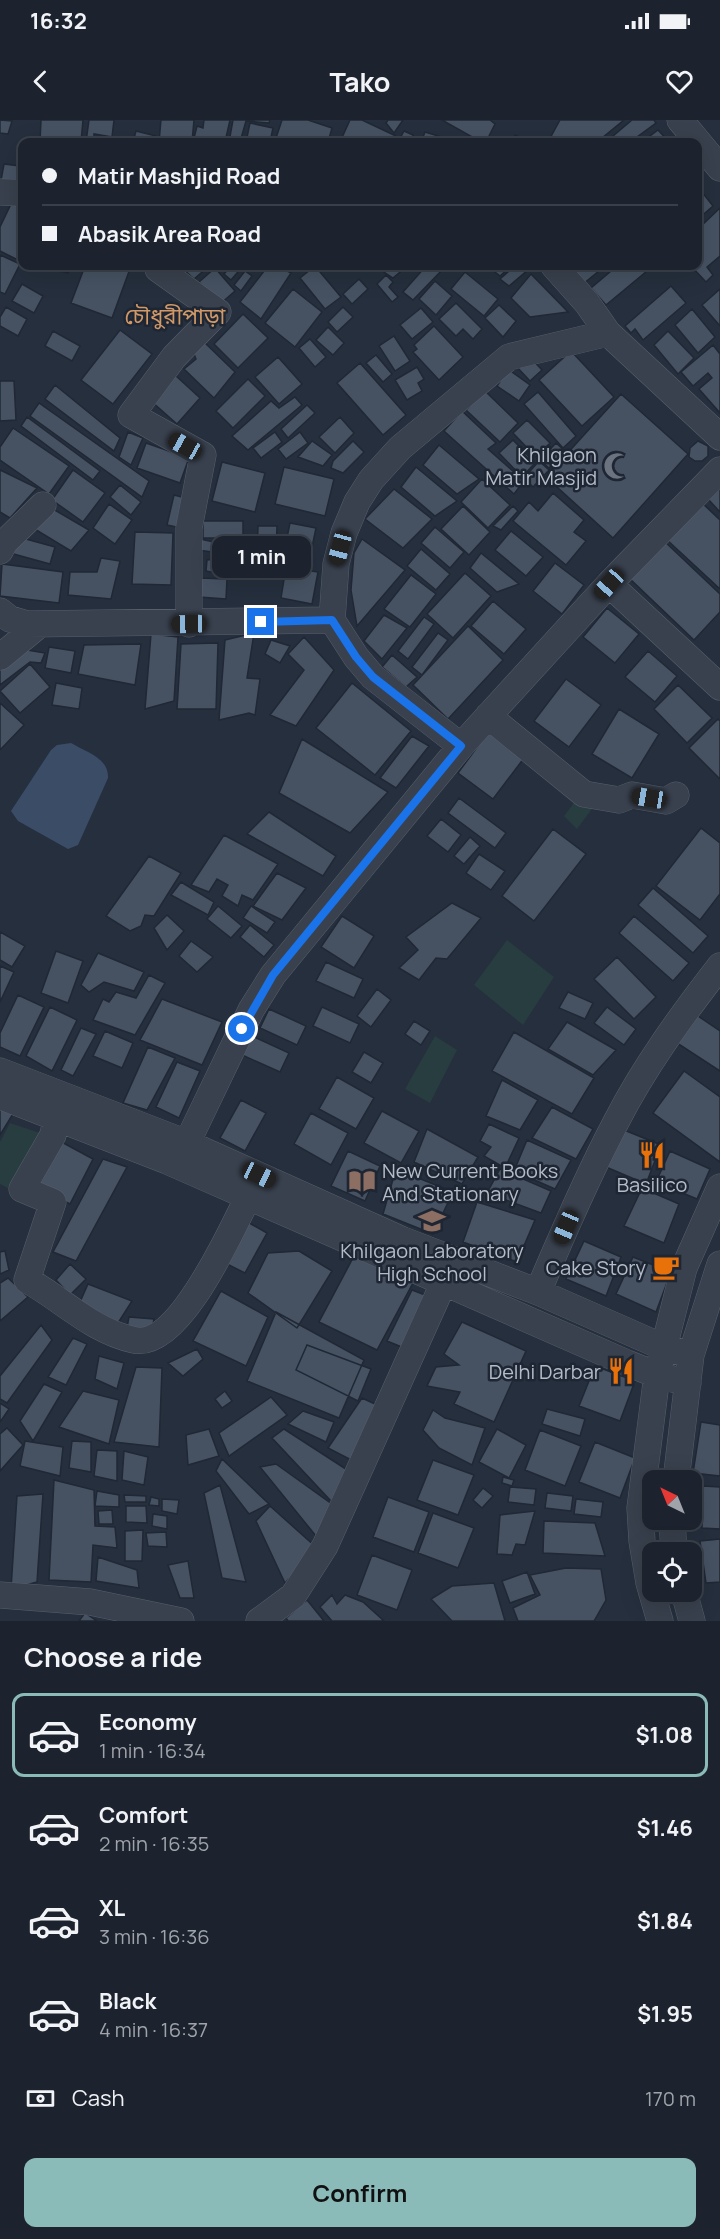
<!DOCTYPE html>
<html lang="en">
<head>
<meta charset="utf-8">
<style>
	body { margin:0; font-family:Manrope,"Noto Sans Bengali",sans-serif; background:#292f3a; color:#f1f3f6; height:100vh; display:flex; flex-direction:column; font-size:22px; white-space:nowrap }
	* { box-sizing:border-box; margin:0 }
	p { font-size:20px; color:#a0a4aa }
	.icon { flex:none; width:33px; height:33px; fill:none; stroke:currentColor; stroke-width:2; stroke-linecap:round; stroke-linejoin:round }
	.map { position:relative; height:1501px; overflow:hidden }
	.side { display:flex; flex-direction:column; background:#1c232e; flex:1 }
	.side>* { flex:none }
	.guide { position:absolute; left:18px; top:18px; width:684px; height:132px; border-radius:12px; box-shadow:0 6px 24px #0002,0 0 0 2px #3a404a; display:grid; align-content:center; height:132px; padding:0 24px; background:#1c232e }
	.needle { width:39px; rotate:317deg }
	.tools { position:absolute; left:642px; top:1350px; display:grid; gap:12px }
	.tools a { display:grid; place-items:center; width:60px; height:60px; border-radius:12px; background:#1c232e; box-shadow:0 6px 24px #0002,0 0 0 2px #3a404a; font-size:30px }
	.end { position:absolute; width:27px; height:27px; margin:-14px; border:8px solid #1a73e8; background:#fff; box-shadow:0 0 0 3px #fff }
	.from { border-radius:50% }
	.bubble { position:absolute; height:42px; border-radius:12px; background:#1c232e; box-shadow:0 6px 24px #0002,0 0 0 2px #3a404a; font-size:20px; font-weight:700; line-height:42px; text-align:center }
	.car { position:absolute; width:18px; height:36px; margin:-18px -9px; border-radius:8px; box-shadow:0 0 4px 2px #0007; background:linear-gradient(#222 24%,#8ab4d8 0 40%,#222 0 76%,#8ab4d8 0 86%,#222 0) }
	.guide b { display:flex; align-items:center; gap:21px; height:57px; font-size:22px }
	.guide b+b { border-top:2px solid #3a404a }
	.guide i { width:15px; height:15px; background:#f1f3f6 }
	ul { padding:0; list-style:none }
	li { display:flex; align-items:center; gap:18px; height:84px; margin:0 12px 9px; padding:0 12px; border:3px solid transparent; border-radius:12px }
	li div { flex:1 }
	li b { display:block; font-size:22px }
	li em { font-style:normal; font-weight:700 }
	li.on { border-color:#8bbbb9 }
	li>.icon { width:54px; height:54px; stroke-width:1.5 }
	h2 { padding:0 24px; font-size:27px; line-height:72px }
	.pay { display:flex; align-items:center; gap:15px; height:66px; padding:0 24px; font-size:22px }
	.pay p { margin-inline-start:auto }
	.primary-button { display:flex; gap:12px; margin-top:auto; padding:12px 24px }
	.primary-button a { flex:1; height:69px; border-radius:12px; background:#8bbbb9; color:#111; font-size:24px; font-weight:700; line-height:69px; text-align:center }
	.status { display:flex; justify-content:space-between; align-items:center; height:42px; padding:0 30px; background:#1c232e; direction:ltr }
	.status svg { height:16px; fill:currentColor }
	header { display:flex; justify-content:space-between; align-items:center; height:78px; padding:0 24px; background:#1c232e; font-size:27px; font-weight:700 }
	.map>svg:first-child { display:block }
	.green { fill:#283d40 }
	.water { fill:#3b4c66 }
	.building { fill:#465262; stroke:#202835; stroke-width:1.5 }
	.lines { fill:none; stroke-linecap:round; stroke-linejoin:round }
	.minor-casing { stroke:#575f6c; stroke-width:27 }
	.minor { stroke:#39414e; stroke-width:26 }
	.route { stroke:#1a73e8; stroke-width:8 }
	.labels { text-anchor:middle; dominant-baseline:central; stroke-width:5; stroke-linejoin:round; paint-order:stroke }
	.poi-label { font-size:20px; fill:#b5bcc9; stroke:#1e2633; text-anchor:end }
	.quarter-label { font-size:22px; fill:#d19967; stroke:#1e2633 }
</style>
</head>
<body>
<div class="status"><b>16:32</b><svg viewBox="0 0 49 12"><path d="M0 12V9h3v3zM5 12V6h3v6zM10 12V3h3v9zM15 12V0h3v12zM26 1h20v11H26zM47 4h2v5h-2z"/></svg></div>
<header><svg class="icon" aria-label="back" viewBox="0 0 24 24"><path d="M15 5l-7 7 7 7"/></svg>Tako<svg class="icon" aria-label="heart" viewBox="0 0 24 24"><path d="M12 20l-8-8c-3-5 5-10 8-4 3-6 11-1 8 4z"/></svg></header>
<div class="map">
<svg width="720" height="1501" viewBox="0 0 720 1501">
	<rect width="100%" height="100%" fill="#252f3d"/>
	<path class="green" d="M579 676 595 685 577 709 564 696Z
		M507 820 554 857 523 905 474 865Z
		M435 916 457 930 430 983 405 969Z
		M10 1003 49 1016 15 1072 0 1064V1022Z"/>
	<path class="water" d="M71 623C86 632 109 638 108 658L78 725 68 729 18 701 11 691 51 630 57 625Z"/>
	<path class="building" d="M0 0 12 1 8 14 0 13Z
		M41 0H83L81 22H40Z
		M89 0H114L112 17 94 14V22H86Z
		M161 0H194L192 22H159Z
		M204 0H230L225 22H193L197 6 203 8Z
		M233 0H270L269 3 246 1 240 22H229Z
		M282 0H308L332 8 328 22H281L275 21Z
		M350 0H362L396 16 393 22H340Z
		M388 0H403L394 13 386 3Z
		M442 0H490L495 4 486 22H481Z
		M560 0H624L597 22H548Z
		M632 0H654L656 3 630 22H606Z
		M250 3 273 8 270 22H246Z
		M658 10 669 22H642Z
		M136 11 156 16 155 22H133Z
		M404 11 413 15 410 22H398Z
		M425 12 458 22H421Z
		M515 15 530 22H512Z
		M4 44 20 46 17 68 0 66Z
		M698 67 713 86 698 99Z
		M12 82 22 86V142L0 131V107Z
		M720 88V136L707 147 713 155 706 162 691 146H698V109Z
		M0 135 20 144 5 174 0 172Z
		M39 146H71L68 153Z
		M85 146H131L112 198 71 183Z
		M180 146H209L194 159Z
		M231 146H243L231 160 224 154Z
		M268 146H278L291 153 261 199 240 182Z
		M315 146 341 177 325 189 300 158Z
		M380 146H390L400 152 393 158 378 148Z
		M426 146H446L413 180 403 172Z
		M492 146H511L500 156 490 148Z
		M515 146H524L529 149 509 166 500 159Z
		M568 146H605L583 164Z
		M617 146H653L606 185 591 168Z
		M215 148 235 171 219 185 199 162Z
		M245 151 252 156 241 171 234 165Z
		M465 152 498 179 484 196 451 169Z
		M531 154 568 192 530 197 511 178Z
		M386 155 393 162 389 167 398 177 392 182 377 164Z
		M359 159 368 169 352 184 343 174Z
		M435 161 452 176 436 195 419 179Z
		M22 164 43 176 34 193 12 181Z
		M671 166 686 183 643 220 635 209 631 213 625 206Z
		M293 169 322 192 295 227 265 203Z
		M720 169V206L702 185Z
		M456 183 482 209 473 219 463 209 456 216 439 199Z
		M499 185 516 201 503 217 485 198Z
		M6 187 27 199 18 216 0 206V197Z
		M343 187 353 197 337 212 328 202Z
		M421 188 433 202 412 219 400 205Z
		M692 189 715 217 698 233 675 205Z
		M243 194 268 218 238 248 214 224Z
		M434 206 463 237 439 260 413 232 417 229 414 225Z
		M328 207 344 223 333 235 316 220Z
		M120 210 152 234 113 284 81 260Z
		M53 211 80 226 72 241 45 226Z
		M668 211 694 238 678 254 654 225Z
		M394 216 410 241 395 251 379 226Z
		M310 219 326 237 315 247 299 228Z
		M204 222 235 252 214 278 184 249 196 239 194 234Z
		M713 225 720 234V293L699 269 712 258 708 253 693 266 681 252Z
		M571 231 614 277 582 306 539 260Z
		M376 235 392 254 383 262 366 243Z
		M528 235 542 250 530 261 516 246Z
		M278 237 302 264 279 284 255 257Z
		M360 243 406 295 383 315 337 263Z
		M417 247 424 259 418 263 422 271 407 280 395 260Z
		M508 249 530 265 519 281 497 266Z
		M175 255 200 278 177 304 151 281Z
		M248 259 265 276 233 308 216 291Z
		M0 261H14L16 300 0 301Z
		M55 265 120 318 114 331 45 279Z
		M485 271 518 303 500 322 466 290Z
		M538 272 576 316 563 328 524 284Z
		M621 274 688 334 613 418 546 357Z
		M295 277 302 285 248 330 232 316 271 281 279 288Z
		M39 283 149 361 142 377 30 296Z
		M307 285 315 293 288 318 281 309Z
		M462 291 496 323 488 329 524 361 514 374 444 311Z
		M27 297 100 351 93 360 21 306Z
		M340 297 354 313 335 333 319 317Z
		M527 300 550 323 536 337 513 313Z
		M13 308 69 346 49 374 0 340V327Z
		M128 312 143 318 131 345 119 337Z
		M275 312 282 322 261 338 253 328Z
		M300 312 308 323 286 339 278 329Z
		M513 320 535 343 522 357 499 333Z
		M312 321 332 335 323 346 298 337Z
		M353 321 364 332 343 353 331 348 333 341Z
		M698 321 708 326V336L702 341H695L689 337 690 328Z
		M146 323 189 338 180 363 137 348Z
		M556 323 565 331 549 348 540 340Z
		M439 325 479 359 457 374 423 345Z
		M539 341 549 350 533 367 524 358Z
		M222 342 265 353 255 392 212 381Z
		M284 347 334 359 325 396 275 384Z
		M416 347 457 381 435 396 401 367Z
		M0 350 37 368 10 398 0 392Z
		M73 350 105 373 83 402 52 380Z
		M482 359 510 385 488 408 461 382Z
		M120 365 141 382 131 395 110 377Z
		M720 368V392L708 379Z
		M394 369 432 399 403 428 365 399Z
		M553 373 584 400 574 412 586 421 566 445 513 401 529 382 538 391Z
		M174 375 193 380 186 409 167 405Z
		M34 378 89 410 71 431 18 399Z
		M700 381 720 400V469L665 418Z
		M109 384 132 400 115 424 93 408Z
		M463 386 490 412 469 435 441 409Z
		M513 386 518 391 501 410 493 406Z
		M203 401H243V418H203Z
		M290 403 316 408 310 437 284 432Z
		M258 406H277L276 435H257Z
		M435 407 464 432 450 448 421 423Z
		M511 411 543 437 526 456 495 430Z
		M135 412 173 413 171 465 132 464Z
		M15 416 55 427 50 444 10 433Z
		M200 419 214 422 212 432 198 430Z
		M362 419 405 450 357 506 351 470 354 433Z
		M663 420 720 474V492L694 520 628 457Z
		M236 422 230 456 206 451 207 440 217 439 215 423Z
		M421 429 450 454 436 470 407 446Z
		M481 433 519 464 497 472 470 448Z
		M236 436H252V459H235Z
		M101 438 120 441 111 479 68 475 70 452H97Z
		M555 443 584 465 562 494 533 471Z
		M2 444 63 452 59 483 0 476Z
		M286 447 318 452 312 484 281 478Z
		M465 453 491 476 453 518 427 494Z
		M411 455 436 474 410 507 384 489Z
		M200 458 227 459 226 479 199 477Z
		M493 481 526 509 504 534 471 506Z
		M607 488 639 514 615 543 583 517Z
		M384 495 407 508 382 539 364 521Z
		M424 497 434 504 408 539 398 531Z
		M468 506 503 540 448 599 413 565Z
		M254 513 247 558 260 559 255 595 249 593 219 600 225 520Z
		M438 513 448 520 422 555 412 547Z
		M151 514 178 517 174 581 145 589Z
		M304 517 334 550 296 606 270 595 304 550 288 534Z
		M271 520 290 526 280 543 265 534Z
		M218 523 216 589H177L181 524Z
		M141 524 135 565 78 554 84 525Z
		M49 527 75 531 71 553 45 548Z
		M21 529 45 533 41 543 30 542 0 565V548Z
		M648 531 677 556 655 582 625 557Z
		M392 535 417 557 406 567 382 547Z
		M30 544 50 567 20 593 0 571Z
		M566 559 601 585 569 627 534 601Z
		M56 563 82 568 79 589 52 585Z
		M352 563 411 611 375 655 316 608Z
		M678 565 712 598 687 623 654 589Z
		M0 583 24 605 0 630Z
		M619 589 659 614 632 658 592 634Z
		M718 599 720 601V659L689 628Z
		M489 611 524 638 493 679 458 653Z
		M412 616 429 626 396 668 380 658Z
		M302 619 388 672 350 713 279 673Z
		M459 678 506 713 495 728 448 693Z
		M269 692 336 736 323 756 247 714Z
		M441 699 461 715 448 732 427 716Z
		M701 708 720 723V774L700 800 656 766Z
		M553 709 586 734 534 801 502 776Z
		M224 715 278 744 253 780 242 775 238 786 222 776 228 765 217 759 209 772 191 765Z
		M470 717 480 726 464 744 454 736Z
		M479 734 505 751 491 770 466 753Z
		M149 736 181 753 154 796 145 795 141 806 130 811 106 796Z
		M277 753 306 768 282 800 253 786Z
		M181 762 214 782 208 795 171 775Z
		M653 768 708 816 693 833 638 785Z
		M452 783 481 798 447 839 436 838 419 860 399 848 418 830 406 817Z
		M218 786 242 806 231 818 207 799Z
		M251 786 275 802 267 813 243 798Z
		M167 795 184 811 167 830 154 808Z
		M342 796 374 816 354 848 321 827Z
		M634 796 689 843 673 861 619 813Z
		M250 805 274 825 264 837 240 817Z
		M0 812 25 826 12 847 0 840Z
		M191 821 213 837 197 852 179 836Z
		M56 831 83 841 68 883 41 873Z
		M98 833 144 852 134 871 104 862 89 872 81 865Z
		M617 837 656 877 634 899 594 859Z
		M326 842 363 859 354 878 316 861Z
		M0 846 14 852 0 882Z
		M149 855 165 863 135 915 93 900 103 879 109 882 116 872 136 878Z
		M377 869 391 880 371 907 357 896Z
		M568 872 593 883 585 899 559 888Z
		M18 875 44 887 20 936 0 927V913Z
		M162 879 222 902 202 945 140 920Z
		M50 887 77 900 52 951 26 936Z
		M322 887 359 904 350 923 313 906Z
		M607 887 636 909 624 925 594 903Z
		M269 889 306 906 297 925 260 908Z
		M695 894 720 911V951L677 923Z
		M414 901 430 911 421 925 405 914Z
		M567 902 616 930 593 955 548 929Z
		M81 908 96 914 73 956 61 950Z
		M105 911 133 923 122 948 93 936Z
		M514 912 594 958 572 994 492 951Z
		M252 916 289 933 280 952 242 935Z
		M148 927 175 938 147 990 123 983Z
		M364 932 383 943 371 963 352 952Z
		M177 942 200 951 179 998 156 987Z
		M684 951 720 977V1042L653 993Z
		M337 957 374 978 356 1009 319 989Z
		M502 960 538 980 520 1010 486 996Z
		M241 980 266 993 245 1031 220 1018Z
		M0 983 16 989 0 1015Z
		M552 987 593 1009 576 1039 532 1018Z
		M382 991 419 1011 401 1043 364 1023Z
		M311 993 348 1013 331 1045 294 1024Z
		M489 1004 519 1018 505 1048 484 1036 491 1027 480 1021Z
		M427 1009 478 1037 462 1064 414 1042Z
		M624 1010 661 1025 646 1064 606 1047Z
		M56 1019 93 1039 70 1084 31 1064Z
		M527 1020 571 1040 555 1069 514 1051Z
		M348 1031 380 1046 365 1081 331 1066Z
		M670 1031 710 1049 697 1079 656 1062Z
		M103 1039 127 1047 76 1141 53 1132Z
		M396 1049 453 1072 433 1114 383 1094Z
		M500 1049 551 1071 541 1093 487 1073Z
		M642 1068 679 1084 664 1123 624 1106Z
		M477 1082 535 1100 517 1142 463 1122Z
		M244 1100 267 1113 245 1153 221 1141Z
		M584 1121 621 1137 606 1176 566 1159Z
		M5 1131 9 1150 0 1154V1132Z
		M299 1131 332 1151 297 1208 248 1173 268 1133Z
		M354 1136 414 1161 377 1230 319 1202Z
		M633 1137 671 1152 656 1192 616 1174Z
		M70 1144 86 1159 70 1175 56 1160Z
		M8 1158 28 1177 0 1201V1163Z
		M88 1164 132 1181 118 1203 80 1182Z
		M412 1170 433 1178 409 1230 387 1221Z
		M221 1171 268 1197 246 1246 193 1221Z
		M276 1192 364 1240 339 1298 247 1261Z
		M129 1197 154 1199 152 1210 126 1213Z
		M462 1202 526 1231 494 1302 454 1284 460 1272 427 1266 436 1247 459 1245 444 1234Z
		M41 1205 52 1220 7 1283 0 1279V1256Z
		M73 1218 87 1224 66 1265 48 1257Z
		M307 1225 371 1249 358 1281 296 1250Z
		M197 1229 203 1239 183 1256 168 1243Z
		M99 1236 124 1243 117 1269 95 1259Z
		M595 1246 635 1261 620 1301 579 1286Z
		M136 1247 162 1248 159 1327 114 1322Z
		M44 1264 62 1272 33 1321 20 1301Z
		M83 1271 119 1280 109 1324 59 1307Z
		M225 1271 232 1281 222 1288 215 1279Z
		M271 1277 287 1295 229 1336 219 1313Z
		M362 1278 388 1290 357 1343 328 1328Z
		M0 1283 9 1289 0 1302Z
		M547 1289 585 1299 580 1316 542 1304Z
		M433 1290 445 1298 485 1308 472 1345 439 1328 423 1310Z
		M303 1291 334 1302 326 1322 288 1304Z
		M701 1302 720 1305V1356L693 1353Z
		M7 1308 23 1325 0 1351V1314Z
		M209 1309 219 1336 188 1345 186 1315Z
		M284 1309 352 1353 331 1381 272 1318Z
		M497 1309 526 1325 509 1358 479 1342Z
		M540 1310 581 1326 565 1366 525 1350Z
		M25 1321 63 1327 60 1356 20 1346Z
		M72 1321 91 1322V1352L69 1348Z
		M595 1322 635 1338 620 1378 579 1362Z
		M97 1330 117 1331V1361L94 1356Z
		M124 1331 148 1337 144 1365 122 1360Z
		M222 1339 269 1384 249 1394 216 1351Z
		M433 1340 474 1355 458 1395 417 1380Z
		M276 1344 336 1387 316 1416 260 1347Z
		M503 1357 514 1360 512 1366 502 1363Z
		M54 1360 94 1370 95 1406 115 1407 117 1428 93 1425 91 1462 49 1460Z
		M220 1365 246 1462 222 1458 204 1373Z
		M703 1366 720 1367V1409L702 1408Z
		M510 1367 536 1369 534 1385 508 1382Z
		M483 1368 493 1376 482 1388 473 1380Z
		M97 1371 119 1375V1387L95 1386Z
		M547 1373 573 1376 571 1391 545 1388Z
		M43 1374 37 1462 11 1469 17 1376Z
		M124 1375 146 1376V1382H125Z
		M151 1377 159 1379V1386L149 1385Z
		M388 1377 429 1392 414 1432 373 1417Z
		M162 1379 179 1380 177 1394 162 1391Z
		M576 1379 603 1382 601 1397 574 1394Z
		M126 1386H146L147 1403 126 1402Z
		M270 1386 317 1428 285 1463 256 1401Z
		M112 1390 113 1404H99L98 1391Z
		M535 1391 525 1425 516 1424 512 1435 497 1434 500 1395Z
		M433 1393 474 1408 458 1448 418 1433Z
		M153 1394 167 1396V1409L152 1406Z
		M544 1401 595 1403 605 1436 543 1433Z
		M143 1410 142 1441H125V1411Z
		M166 1412 167 1427 148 1426 146 1413Z
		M720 1419V1462L706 1463 700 1421Z
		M372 1435 412 1450 397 1490 357 1475Z
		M98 1437 137 1450 139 1468 96 1461Z
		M188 1441 194 1478H180L168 1445Z
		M566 1448 601 1449 606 1480 594 1501H518L513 1488 540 1475 530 1455Z
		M527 1452 535 1474 510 1483 502 1461Z
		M494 1463 505 1501H452L431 1479 452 1466Z
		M332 1475 337 1484 345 1475 363 1482 384 1501H332L320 1487Z
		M307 1480 324 1501H288L286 1498Z
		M85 1493 97 1501H79Z"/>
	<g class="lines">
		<defs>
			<path id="minor" d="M680 0 720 48
				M0 72 22 73
				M158 146V149L218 192 174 237 131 295 203 335 189 408V504
				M554 146 587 183 608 213
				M0 431 5 422 43 385
				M609 464 720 567
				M0 491 10 499 27 504 332 500
				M0 537 40 504
				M488 596 584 674 619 680 632 675 666 681 676 675
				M461 626 373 557 356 537 332 500 336 444 344 413 357 382 371 360 400 328 509 237 608 213 720 317
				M0 951 187 1023 403 1120 538 1172 663 1227 691 1235
				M0 976 167 1041 627 1243 657 1255 688 1263
				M56 998 53 1015 22 1069 53 1082 27 1160C62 1179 92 1211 134 1220 179 1230 231 1111 248 1077
				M187 1023 251 890 273 855 461 626 609 464 720 350
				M538 1172C562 1115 587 1057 616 1002 644 947 682 895 720 846
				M676 1360 691 1235 720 1144
				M672 1400 674 1432
				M684 1472 692 1501
				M0 1475 90 1482 181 1501
				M259 1501 293 1476 325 1426 443 1164
				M660 1501 649 1463 642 1421 640 1388 657 1255 684 1148 720 1067"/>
		</defs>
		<use href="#minor" class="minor-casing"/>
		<use href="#minor" class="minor"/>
	</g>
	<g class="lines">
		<path class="route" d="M242 909 273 855 461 626 373 557 356 537 332 500 261 502"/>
	</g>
	<defs>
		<symbol id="mosque-bare" viewBox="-9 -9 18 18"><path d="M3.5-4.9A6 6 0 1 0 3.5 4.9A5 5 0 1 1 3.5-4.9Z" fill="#6b7280" stroke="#1e2633" stroke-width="2.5" paint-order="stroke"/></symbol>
		<symbol id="restaurant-bare" viewBox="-9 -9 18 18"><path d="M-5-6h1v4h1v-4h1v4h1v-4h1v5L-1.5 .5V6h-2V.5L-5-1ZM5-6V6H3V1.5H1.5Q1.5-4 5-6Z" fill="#e8710a" stroke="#1e2633" stroke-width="2.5" paint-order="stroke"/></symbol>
		<symbol id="library-bare" viewBox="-9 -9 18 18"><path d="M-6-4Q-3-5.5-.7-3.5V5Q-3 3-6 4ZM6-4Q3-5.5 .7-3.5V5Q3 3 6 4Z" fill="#8d6e63" stroke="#1e2633" stroke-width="2.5" paint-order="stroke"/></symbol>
		<symbol id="school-bare" viewBox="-9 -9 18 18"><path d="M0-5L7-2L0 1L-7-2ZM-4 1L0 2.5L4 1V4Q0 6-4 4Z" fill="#8d6e63" stroke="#1e2633" stroke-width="2.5" paint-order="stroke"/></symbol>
		<symbol id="cafe-bare" viewBox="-9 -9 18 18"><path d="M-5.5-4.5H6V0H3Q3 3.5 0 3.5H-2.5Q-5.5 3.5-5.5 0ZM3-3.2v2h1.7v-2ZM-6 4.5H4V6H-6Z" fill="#e8710a" stroke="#1e2633" stroke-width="2.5" paint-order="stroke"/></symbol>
	</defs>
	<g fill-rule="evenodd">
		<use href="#mosque-bare" x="598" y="327" width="38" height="38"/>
		<use href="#restaurant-bare" x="633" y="1016" width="38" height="38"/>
		<use href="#library-bare" x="343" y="1042" width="38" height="38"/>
		<use href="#school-bare" x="413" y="1082" width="38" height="38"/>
		<use href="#cafe-bare" x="647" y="1128" width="38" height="38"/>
		<use href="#restaurant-bare" x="602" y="1232" width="38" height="38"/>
	</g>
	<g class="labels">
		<g class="poi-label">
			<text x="597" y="334">Khilgaon<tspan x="597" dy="23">Matir Masjid</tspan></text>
			<text x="382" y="1050" text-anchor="start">New Current Books<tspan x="382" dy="23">And Stationary</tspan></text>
			<text x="652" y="1064" text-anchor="middle">Basilico</text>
			<text x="432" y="1130" text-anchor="middle">Khilgaon Laboratory<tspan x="432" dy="23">High School</tspan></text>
			<text x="646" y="1147">Cake Story</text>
			<text x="601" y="1251">Delhi Darbar</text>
		</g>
		<g class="quarter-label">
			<text x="175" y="196">চৌধুরীপাড়া</text>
		</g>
	</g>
</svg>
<div class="tools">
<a><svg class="needle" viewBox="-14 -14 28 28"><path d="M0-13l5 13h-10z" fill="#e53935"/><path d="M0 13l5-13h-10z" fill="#a0a4aa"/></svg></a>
<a><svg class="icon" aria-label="locate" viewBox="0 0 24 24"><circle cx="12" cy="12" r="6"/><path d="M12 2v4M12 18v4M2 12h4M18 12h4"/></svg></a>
</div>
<i class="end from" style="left:242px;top:909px"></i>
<i class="end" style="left:261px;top:502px"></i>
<div class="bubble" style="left:212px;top:416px;width:99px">1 min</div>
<i class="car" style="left:185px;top:326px;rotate:299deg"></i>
<i class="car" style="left:340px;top:428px;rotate:195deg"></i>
<i class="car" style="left:609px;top:464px;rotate:222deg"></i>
<i class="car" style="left:189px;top:504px;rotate:269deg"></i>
<i class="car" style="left:649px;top:678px;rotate:279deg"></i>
<i class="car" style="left:259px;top:1055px;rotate:115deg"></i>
<i class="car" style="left:566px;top:1107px;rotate:203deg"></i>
<div class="guide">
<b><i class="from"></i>Matir Mashjid Road</b>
<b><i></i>Abasik Area Road</b>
</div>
</div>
<section class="side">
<h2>Choose a ride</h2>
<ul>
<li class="on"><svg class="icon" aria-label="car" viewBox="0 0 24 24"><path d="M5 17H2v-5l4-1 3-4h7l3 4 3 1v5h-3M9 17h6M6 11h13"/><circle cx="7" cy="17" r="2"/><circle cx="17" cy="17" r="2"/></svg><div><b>Economy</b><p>1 min · 16:34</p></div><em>$1.08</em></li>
<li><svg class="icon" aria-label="car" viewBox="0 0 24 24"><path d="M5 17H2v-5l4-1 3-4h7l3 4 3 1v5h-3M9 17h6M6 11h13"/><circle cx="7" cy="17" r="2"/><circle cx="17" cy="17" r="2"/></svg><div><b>Comfort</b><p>2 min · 16:35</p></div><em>$1.46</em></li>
<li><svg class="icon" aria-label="car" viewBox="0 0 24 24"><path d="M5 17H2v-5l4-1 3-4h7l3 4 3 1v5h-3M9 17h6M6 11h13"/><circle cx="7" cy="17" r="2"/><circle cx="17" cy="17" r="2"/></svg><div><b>XL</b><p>3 min · 16:36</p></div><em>$1.84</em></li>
<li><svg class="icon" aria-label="car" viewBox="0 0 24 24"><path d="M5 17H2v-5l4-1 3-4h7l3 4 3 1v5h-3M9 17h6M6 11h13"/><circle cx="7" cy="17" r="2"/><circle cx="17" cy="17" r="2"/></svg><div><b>Black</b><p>4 min · 16:37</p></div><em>$1.95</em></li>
</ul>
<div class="pay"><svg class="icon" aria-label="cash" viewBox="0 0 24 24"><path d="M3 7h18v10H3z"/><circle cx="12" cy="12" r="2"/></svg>Cash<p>170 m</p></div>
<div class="primary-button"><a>Confirm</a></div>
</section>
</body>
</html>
